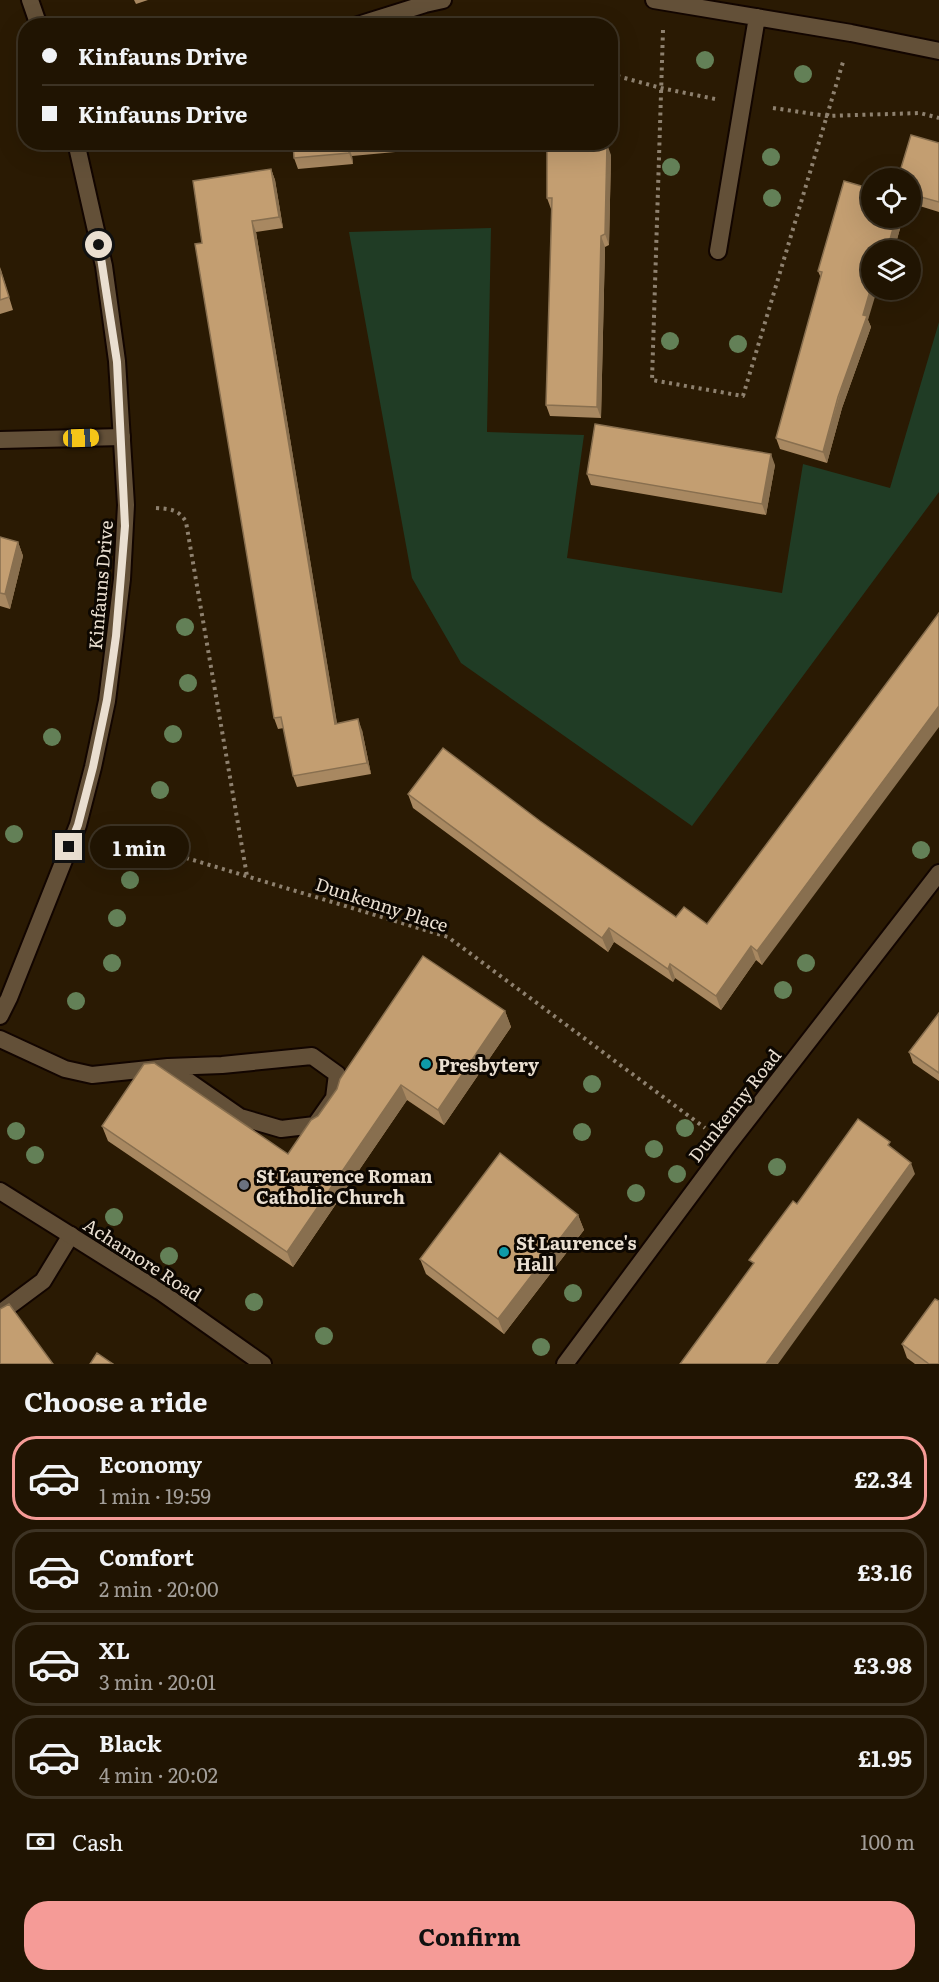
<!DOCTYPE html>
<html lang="en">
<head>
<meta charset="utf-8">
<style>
	body { margin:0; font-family:Literata,serif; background:#281d0c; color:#f1f3f6; height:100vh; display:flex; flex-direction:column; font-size:22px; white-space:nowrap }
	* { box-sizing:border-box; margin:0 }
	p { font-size:20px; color:#a29e99 }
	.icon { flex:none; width:33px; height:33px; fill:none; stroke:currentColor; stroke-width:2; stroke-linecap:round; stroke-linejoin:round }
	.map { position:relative; height:1364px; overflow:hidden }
	.panel { display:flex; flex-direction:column; background:#201402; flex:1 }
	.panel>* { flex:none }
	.guide { position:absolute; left:18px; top:18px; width:600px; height:132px; border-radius:24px; box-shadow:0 6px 24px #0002,0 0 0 2px #3d3324; display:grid; align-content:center; height:132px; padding:0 24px; background:#201402 }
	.fabs { position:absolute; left:861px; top:168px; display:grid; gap:12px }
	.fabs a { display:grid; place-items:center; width:60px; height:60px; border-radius:50%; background:#201402; box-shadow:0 6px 24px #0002,0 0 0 2px #3d3324; font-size:30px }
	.end { position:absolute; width:27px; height:27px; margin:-14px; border:8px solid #eadfd1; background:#111; box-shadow:0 0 0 3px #111 }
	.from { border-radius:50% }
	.bubble { position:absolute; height:42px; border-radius:21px; background:#201402; box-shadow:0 6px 24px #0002,0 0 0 2px #3d3324; font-size:20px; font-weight:700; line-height:42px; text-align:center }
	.car { position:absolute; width:18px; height:36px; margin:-18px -9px; border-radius:8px; box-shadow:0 0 4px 2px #0007; background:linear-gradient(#f5c518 24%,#345 0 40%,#f5c518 0 76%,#345 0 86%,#f5c518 0) }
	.guide b { display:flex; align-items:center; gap:21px; height:57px; font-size:22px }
	.guide b+b { border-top:2px solid #3d3324 }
	.guide i { width:15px; height:15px; background:#f1f3f6 }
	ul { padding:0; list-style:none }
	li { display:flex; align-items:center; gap:18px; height:84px; margin:0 12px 9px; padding:0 12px; border:3px solid #3d3324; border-radius:24px }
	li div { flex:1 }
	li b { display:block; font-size:22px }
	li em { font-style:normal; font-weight:700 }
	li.current { border-color:#f59b97 }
	li>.icon { width:54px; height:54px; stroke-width:1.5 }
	h2 { padding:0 24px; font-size:27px; line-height:72px }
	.pay { display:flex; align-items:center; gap:15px; height:66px; padding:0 24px; font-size:22px }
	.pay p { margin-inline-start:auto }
	.button { display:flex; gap:12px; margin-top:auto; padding:12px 24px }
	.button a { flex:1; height:69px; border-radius:24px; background:#f59b97; color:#111; font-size:24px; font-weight:700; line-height:69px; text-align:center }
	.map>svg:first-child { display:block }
	.green { fill:#203c25 }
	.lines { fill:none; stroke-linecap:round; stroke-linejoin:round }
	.service-casing { stroke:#120500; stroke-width:20 }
	.minor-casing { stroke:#120500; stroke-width:20 }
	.tertiary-casing { stroke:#120500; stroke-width:20 }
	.path { stroke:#8e816f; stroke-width:4; stroke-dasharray:3 4.5; stroke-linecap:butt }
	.service { stroke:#635038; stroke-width:16 }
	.minor { stroke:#635038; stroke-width:16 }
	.tertiary { stroke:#635038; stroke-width:16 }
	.tree { fill:#638057 }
	.wall { fill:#a88861 }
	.shaded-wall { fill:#886f4f }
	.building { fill:#c39e71; stroke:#886f4f; stroke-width:1.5 }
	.route { stroke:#eadfd1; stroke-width:8 }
	.culture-dot { fill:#0f9aa8; stroke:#0d0701; stroke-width:2 }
	.worship-dot { fill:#6b7280; stroke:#0d0701; stroke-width:2 }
	.labels { text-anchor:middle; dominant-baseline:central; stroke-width:6; stroke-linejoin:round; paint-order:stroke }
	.street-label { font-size:18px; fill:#eadfd1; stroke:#0d0701 }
	.poi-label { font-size:18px; font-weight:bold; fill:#eadfd1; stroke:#0d0701; text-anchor:start }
</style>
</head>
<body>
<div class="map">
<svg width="939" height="1364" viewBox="0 0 939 1364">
	<rect width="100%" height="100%" fill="#2a1a03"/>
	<path class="green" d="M491 228 487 432 584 435 567 558 782 593 803 464 890 488 939 322V492L692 826 461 663 412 578 349 232Z"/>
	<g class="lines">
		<defs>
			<path id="service" d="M0 440 122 437
				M0 1039 65 1069 92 1075 168 1067 222 1065 312 1056 337 1074 334 1098 315 1125 281 1129 240 1117 168 1067
				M0 1313 43 1281 71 1235"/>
			<path id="minor" d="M654 0 851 33 939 51
				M355 26 425 4 443 0
				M718 251 757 17
				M565 1364 728 1145 939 873"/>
			<path id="tertiary" d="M30 0 39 26
				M0 1016 9 998 78 825 93 767 107 701 122 579 126 505 117 361 104 266 76 142
				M0 1191 161 1292 263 1364"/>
		</defs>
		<use href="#service" class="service-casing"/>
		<use href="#minor" class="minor-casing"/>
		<use href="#tertiary" class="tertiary-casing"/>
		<path class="path" d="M663 30 652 380 743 396 843 62
			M610 74 661 88 715 99
			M773 108 827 116 920 113 939 118
			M156 508C169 509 179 509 186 522L247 876
			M107 834 448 937 705 1128"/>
		<use href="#service" class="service"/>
		<use href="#minor" class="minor"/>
		<use href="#tertiary" class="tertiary"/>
	</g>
	<g class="tree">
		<circle cx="705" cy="60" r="9"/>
		<circle cx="803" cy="74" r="9"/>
		<circle cx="771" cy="157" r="9"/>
		<circle cx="671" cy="167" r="9"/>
		<circle cx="772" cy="198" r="9"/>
		<circle cx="670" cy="341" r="9"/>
		<circle cx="738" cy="344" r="9"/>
		<circle cx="185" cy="627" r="9"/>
		<circle cx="188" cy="683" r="9"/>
		<circle cx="173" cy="734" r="9"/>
		<circle cx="52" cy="737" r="9"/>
		<circle cx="160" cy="790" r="9"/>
		<circle cx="14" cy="834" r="9"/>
		<circle cx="142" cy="849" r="9"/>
		<circle cx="921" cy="850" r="9"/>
		<circle cx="130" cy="880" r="9"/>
		<circle cx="117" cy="918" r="9"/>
		<circle cx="112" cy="963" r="9"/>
		<circle cx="806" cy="963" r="9"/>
		<circle cx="783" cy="990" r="9"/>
		<circle cx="76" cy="1001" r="9"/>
		<circle cx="592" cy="1084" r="9"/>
		<circle cx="685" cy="1128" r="9"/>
		<circle cx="16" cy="1131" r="9"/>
		<circle cx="582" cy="1132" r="9"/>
		<circle cx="654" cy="1149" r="9"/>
		<circle cx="35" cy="1155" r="9"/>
		<circle cx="777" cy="1167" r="9"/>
		<circle cx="677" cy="1174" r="9"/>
		<circle cx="636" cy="1193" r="9"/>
		<circle cx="114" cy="1217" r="9"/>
		<circle cx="169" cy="1256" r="9"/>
		<circle cx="573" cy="1293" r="9"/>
		<circle cx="254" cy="1302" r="9"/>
		<circle cx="324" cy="1336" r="9"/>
		<circle cx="541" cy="1347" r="9"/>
	</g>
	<path class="wall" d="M134 0H148L136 4Z
		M293 142H560L611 155 609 245 605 247 601 418 550 416 546 405 552 209H551L547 198V149L504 152 501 143 418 152 417 150 352 156 353 164 298 169 294 158Z
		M939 143V212L910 203V178Z
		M271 169 275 180 283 228 256 232 337 724 362 730 371 774 297 787 293 776 284 728 278 729 274 718 202 243Z
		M903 218 894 250H872L868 320 871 327 842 408 827 463 780 449 776 438 821 278 818 271Z
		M0 267 13 310 0 314Z
		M775 465 766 515 591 485 587 474Z
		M0 537 18 542 23 556 10 609 0 606Z
		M939 613 762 965 756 960 721 1010 675 978 673 982 614 942 608 952 413 808 408 794 540 821 676 917 707 924Z
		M505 1011 511 1027 444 1125 407 1100 293 1267 108 1141 102 1126 288 1154Z
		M939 1013V1081L913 1063 909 1052Z
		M578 1215 584 1230 504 1334 426 1274 420 1259Z
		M902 1344 939 1364H915L907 1358Z"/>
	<path class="shaded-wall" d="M607 144 611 155 609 245 605 234Z
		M348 145 352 156 353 164 349 153Z
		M271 169 275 180 283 228 279 217Z
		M896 218H903L894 250H887Z
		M252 221 256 232 339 735 335 724Z
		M601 236 605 247 601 418 597 407Z
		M872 284V290H877L868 320 871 327 842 408 827 463 823 452Z
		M771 454 775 465 766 515 762 504Z
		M18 542 23 556 10 609 5 594Z
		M939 706V727L762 965 757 951Z
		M358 719 362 730 371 774 367 763Z
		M609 928 614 942 608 952 602 938Z
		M751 946 756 960 721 1010 716 996Z
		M670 964 675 978 673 982 668 969Z
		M505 1011 511 1027 444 1125 438 1110Z
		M401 1085 407 1100 293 1267 287 1252Z
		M911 1163 915 1174 778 1364H766Z
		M578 1215 584 1230 504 1334 498 1319Z"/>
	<path class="building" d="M911 135 939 143V202L910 194V178H898Z
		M293 142H377L348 145 349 153 294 158Z
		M547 143 607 144 605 234 601 236 597 407 546 405 552 198H547Z
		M271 169 279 217 252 221 335 724 358 719 367 763 293 776 281 717 274 718 195 244 202 243 193 181Z
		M844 181 872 189V218H896L887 250H872V284L863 315 867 316 838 397 823 452 776 438 822 272 818 271Z
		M0 269 9 297 0 300Z
		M595 424 771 454 762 504 587 474Z
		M0 537 18 542 5 594 0 593Z
		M939 613V706L757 951 751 946 716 996 670 964 668 969 609 928 602 938 408 794 443 748 540 821 676 917 684 907 707 924Z
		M423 956 505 1011 438 1110 401 1085 287 1252 102 1126 144 1064 154 1063 288 1154 311 1120 318 1116 337 1089 340 1079Z
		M939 1013V1073L909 1052Z
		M858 1119 890 1142 888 1145 911 1163 766 1364H680L754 1263 749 1260 793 1201 797 1204Z
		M500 1153 578 1215 498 1319 420 1259Z
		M935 1299 939 1301V1364H929L902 1344Z
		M9 1304 53 1364H0V1309Z
		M97 1353 113 1364H90Z"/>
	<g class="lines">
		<path class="route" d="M69 847 78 825 93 767 107 700 116 636 125 526 117 362 99 245"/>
	</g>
	<g class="culture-dot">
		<circle cx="426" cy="1064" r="6"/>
		<circle cx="504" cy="1252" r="6"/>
	</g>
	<circle class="worship-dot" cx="244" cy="1185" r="6"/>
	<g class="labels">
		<g class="street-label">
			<text transform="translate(100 585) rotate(-85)">Kinfauns Drive</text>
			<text transform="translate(382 904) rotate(18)">Dunkenny Place</text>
			<text transform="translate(734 1105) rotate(-52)">Dunkenny Road</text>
			<text transform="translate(143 1259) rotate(33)">Achamore Road</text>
		</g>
		<g class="poi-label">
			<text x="438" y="1064">Presbytery</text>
			<text x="256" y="1175">St Laurence Roman<tspan x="256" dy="21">Catholic Church</tspan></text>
			<text x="516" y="1242">St Laurence's<tspan x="516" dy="21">Hall</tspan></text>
		</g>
	</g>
</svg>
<div class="fabs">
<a><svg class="icon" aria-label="locate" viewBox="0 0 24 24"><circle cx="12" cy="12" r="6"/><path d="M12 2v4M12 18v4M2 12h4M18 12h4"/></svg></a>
<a><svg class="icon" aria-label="layers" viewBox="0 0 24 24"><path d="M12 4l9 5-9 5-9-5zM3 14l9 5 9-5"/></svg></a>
</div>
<i class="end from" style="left:99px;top:245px"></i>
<i class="end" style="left:69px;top:847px"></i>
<div class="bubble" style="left:90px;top:826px;width:99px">1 min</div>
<i class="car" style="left:81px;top:438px;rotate:88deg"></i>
<div class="guide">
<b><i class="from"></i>Kinfauns Drive</b>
<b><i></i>Kinfauns Drive</b>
</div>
</div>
<section class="panel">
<h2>Choose a ride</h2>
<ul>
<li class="current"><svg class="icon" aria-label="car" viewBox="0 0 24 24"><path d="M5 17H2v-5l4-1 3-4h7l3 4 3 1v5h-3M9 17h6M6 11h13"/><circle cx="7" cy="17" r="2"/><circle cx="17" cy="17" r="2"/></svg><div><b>Economy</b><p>1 min · 19:59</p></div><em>£2.34</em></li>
<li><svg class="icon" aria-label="car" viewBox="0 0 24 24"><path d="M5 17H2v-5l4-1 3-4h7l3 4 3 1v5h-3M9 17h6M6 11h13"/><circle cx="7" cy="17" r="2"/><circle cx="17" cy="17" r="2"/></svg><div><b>Comfort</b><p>2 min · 20:00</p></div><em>£3.16</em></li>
<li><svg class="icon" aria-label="car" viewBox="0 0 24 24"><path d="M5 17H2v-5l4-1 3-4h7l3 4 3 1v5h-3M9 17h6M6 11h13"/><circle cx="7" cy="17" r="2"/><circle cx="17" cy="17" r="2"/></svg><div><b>XL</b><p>3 min · 20:01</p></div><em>£3.98</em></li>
<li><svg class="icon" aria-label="car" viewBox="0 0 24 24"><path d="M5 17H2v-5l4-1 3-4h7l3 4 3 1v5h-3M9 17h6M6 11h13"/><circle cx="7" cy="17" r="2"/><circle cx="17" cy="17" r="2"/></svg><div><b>Black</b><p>4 min · 20:02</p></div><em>£1.95</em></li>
</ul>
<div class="pay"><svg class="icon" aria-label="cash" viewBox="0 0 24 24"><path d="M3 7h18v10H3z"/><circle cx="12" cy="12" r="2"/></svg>Cash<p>100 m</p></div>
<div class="button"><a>Confirm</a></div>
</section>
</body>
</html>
